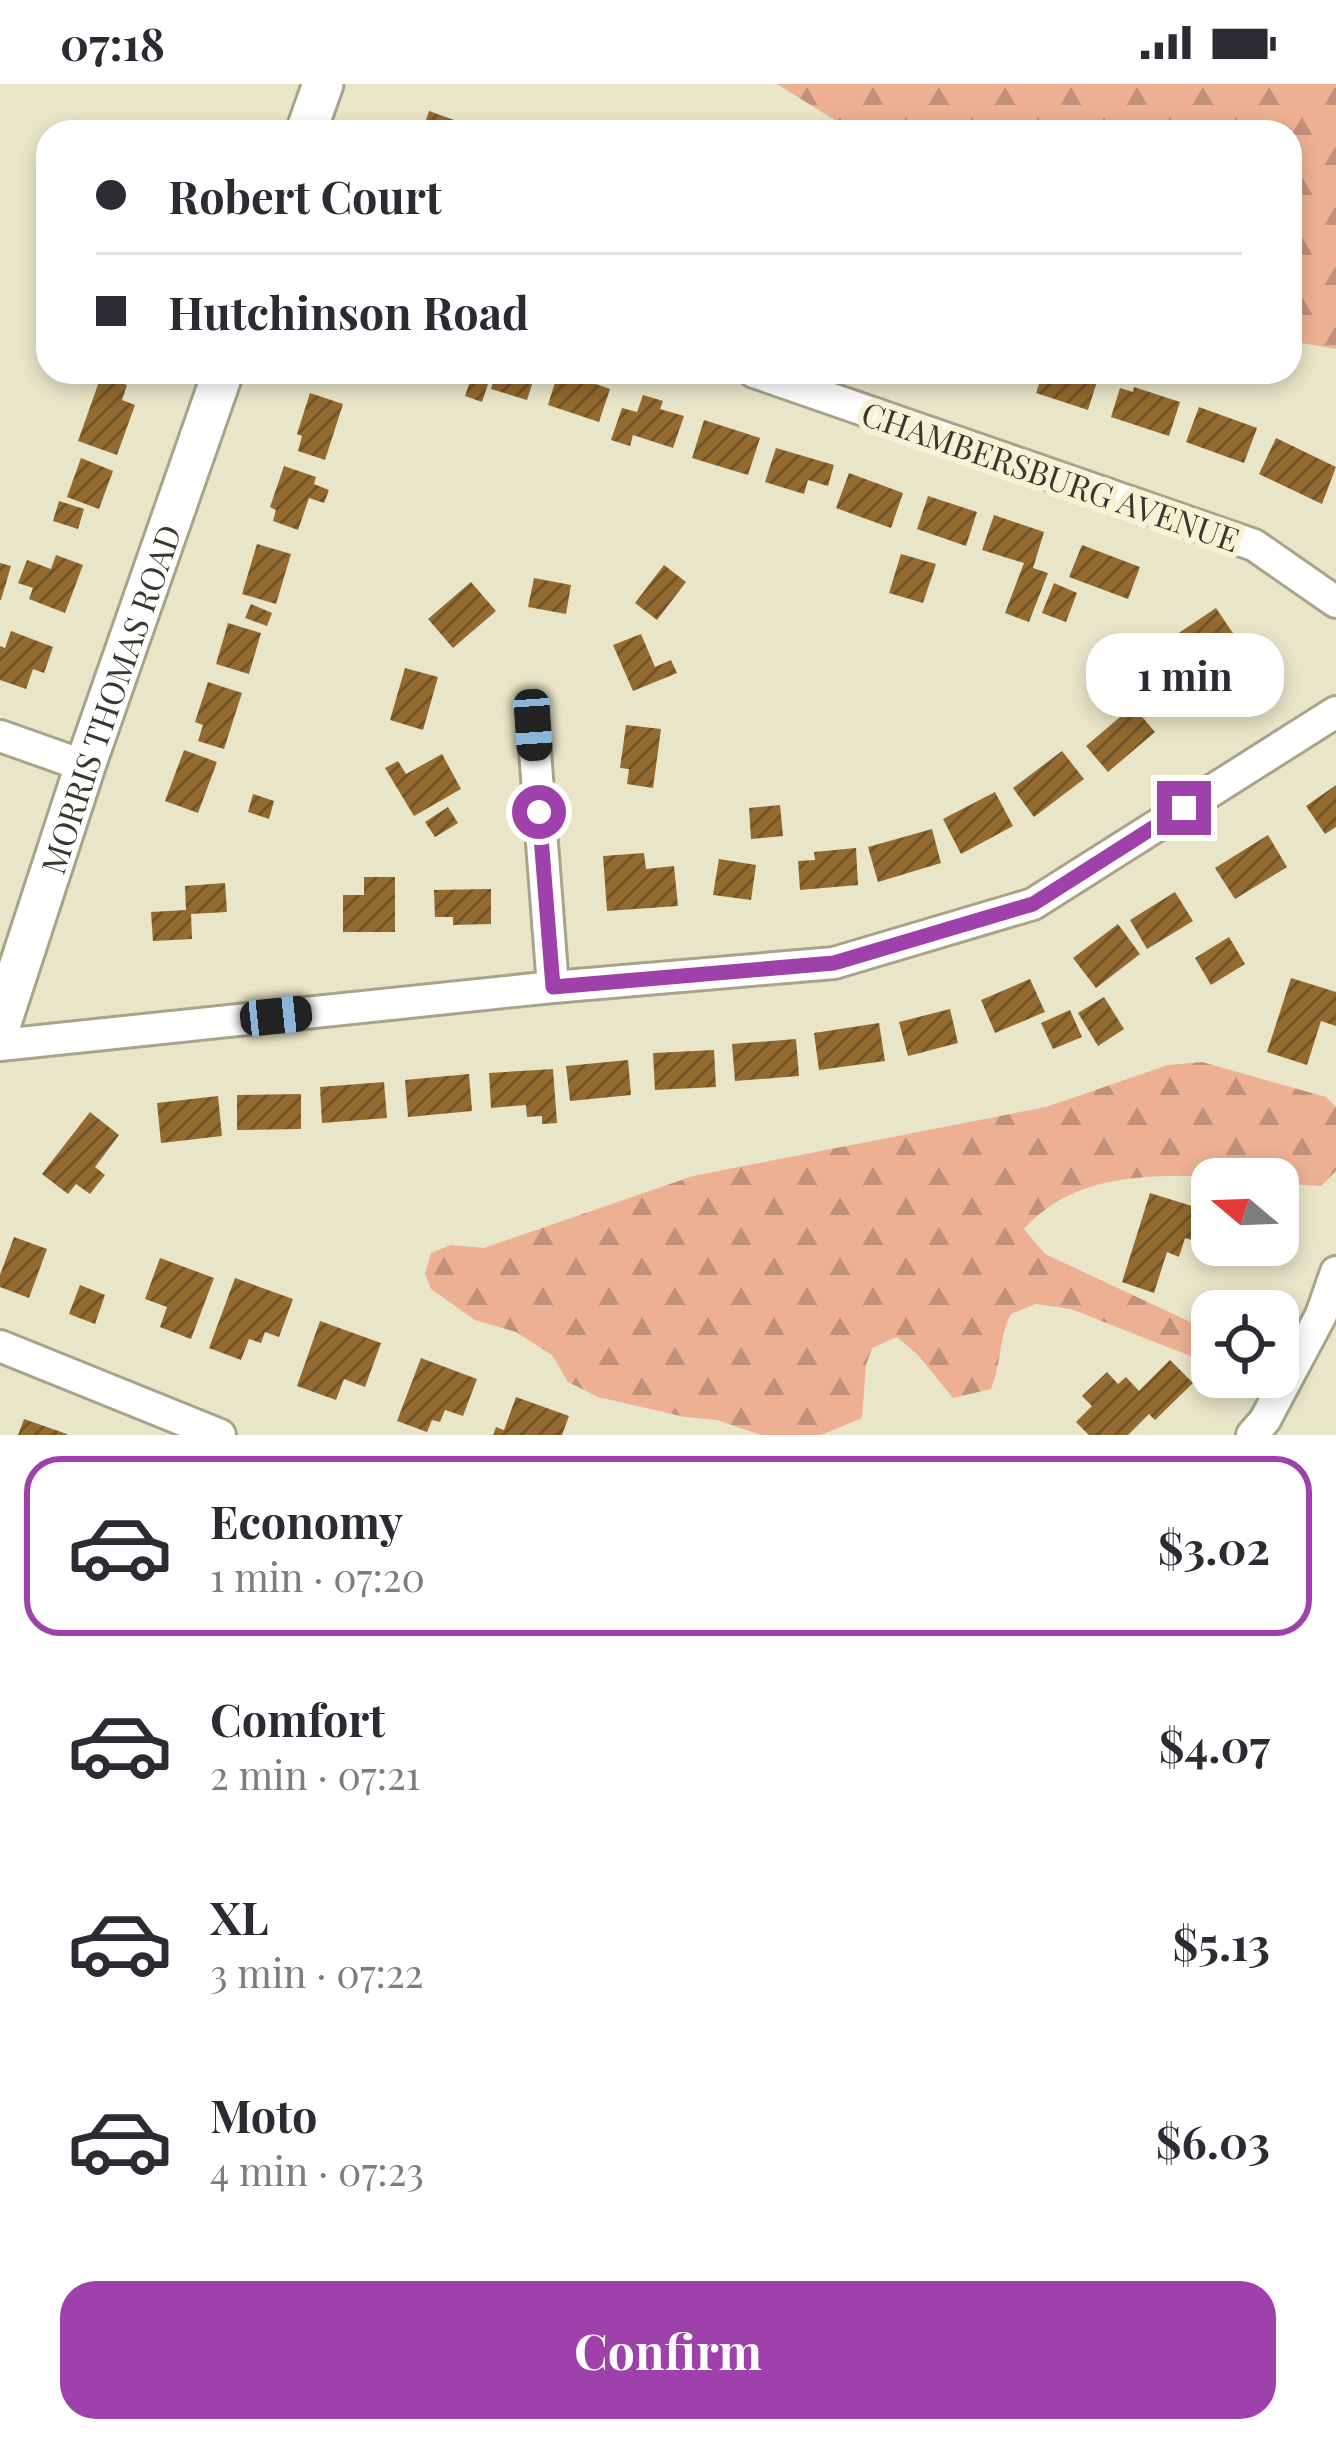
<!DOCTYPE html>
<html lang="en">
<head>
<meta charset="utf-8">
<style>
	body { margin:0; font-family:"Playfair Display",serif; background:#f7f7f7; color:#2b2b33; height:100vh; display:flex; flex-direction:column; font-size:45px; white-space:nowrap }
	* { box-sizing:border-box; margin:0 }
	p { font-size:39px; color:#7c7c81 }
	.icon { flex:none; width:66px; height:66px; fill:none; stroke:currentColor; stroke-width:2; stroke-linecap:round; stroke-linejoin:round }
	.map { position:relative; height:1351px; overflow:hidden }
	.panel { display:flex; flex-direction:column; background:#fff; flex:1 }
	.panel>* { flex:none }
	.hud { position:absolute; left:36px; top:36px; width:1266px; height:264px; border-radius:36px; box-shadow:0 6px 18px #0003; display:grid; align-content:center; height:264px; padding:0 60px; background:#fff }
	.needle { width:78px; rotate:289deg }
	.fabs { position:absolute; left:1191px; top:1074px; display:grid; gap:24px }
	.fabs a { display:grid; place-items:center; width:108px; height:108px; border-radius:24px; background:#fff; box-shadow:0 6px 18px #0003; font-size:60px }
	.end { position:absolute; width:54px; height:54px; margin:-27px; border:15px solid #9e41aa; background:#fff; box-shadow:0 0 0 6px #fff }
	.from { border-radius:50% }
	.bubble { position:absolute; height:84px; border-radius:36px; background:#fff; box-shadow:0 6px 18px #0003; font-size:39px; font-weight:700; line-height:84px; text-align:center }
	.car { position:absolute; width:36px; height:72px; margin:-36px -18px; border-radius:15px; box-shadow:0 0 9px 3px #0007; background:linear-gradient(#222 24%,#8ab4d8 0 40%,#222 0 76%,#8ab4d8 0 86%,#222 0) }
	.hud b { display:flex; align-items:center; gap:42px; height:114px; font-size:45px }
	.hud b+b { border-top:3px solid #e1e1e2 }
	.hud i { width:30px; height:30px; background:#2b2b33 }
	ul { padding:21px 0 0; list-style:none }
	li { display:flex; align-items:center; gap:36px; height:180px; margin:0 24px 18px; padding:0 36px; border:6px solid transparent; border-radius:36px }
	li div { flex:1 }
	li b { display:block; font-size:45px }
	li em { font-style:normal; font-weight:700 }
	li.active { border-color:#9e41aa }
	li>.icon { width:108px; height:108px; stroke-width:1.5 }
	.button { display:flex; gap:24px; margin-top:auto; padding:24px 60px }
	.button a { flex:1; height:138px; border-radius:36px; background:#9e41aa; color:#fff; font-size:48px; font-weight:700; line-height:138px; text-align:center }
	.status { display:flex; justify-content:space-between; align-items:center; height:84px; padding:0 60px; background:#fff; direction:ltr }
	.status svg { height:33px; fill:currentColor }
	.map>svg:first-child { display:block }
	.forest { fill:url(#forest-firs) }
	.building { fill:url(#building-hatch) }
	.lines { fill:none; stroke-linecap:round; stroke-linejoin:round }
	.street-casing { stroke:#a7a48a; stroke-width:36 }
	.secondary-casing { stroke:#a7a48a; stroke-width:45 }
	.street { stroke:#fff; stroke-width:30 }
	.secondary { stroke:#fff; stroke-width:39 }
	.route { stroke:#9e41aa; stroke-width:15 }
	.labels { text-anchor:middle; dominant-baseline:central; stroke-width:12; stroke-linejoin:round; paint-order:stroke }
	.street-label { font-size:33px; fill:#39372d; stroke:#f5f2d6 }
</style>
</head>
<body>
<div class="status"><b>07:18</b><svg viewBox="0 0 49 12"><path d="M0 12V9h3v3zM5 12V6h3v6zM10 12V3h3v9zM15 12V0h3v12zM26 1h20v11H26zM47 4h2v5h-2z"/></svg></div>
<div class="map">
<svg width="1336" height="1351" viewBox="0 0 1336 1351">
	<defs>
		<pattern id="forest-firs" width="22" height="20" patternUnits="userSpaceOnUse" patternTransform="scale(3)"><rect width="22" height="20" fill="#edb093"/><path d="M5 1l3.5 6h-7zM16 11l3.5 6h-7z" fill="#c19078"/></pattern>
		<pattern id="building-hatch" width="6" height="6" patternUnits="userSpaceOnUse" patternTransform="scale(3)"><rect width="6" height="6" fill="#936a2f"/><path d="M-1 1l2-2M0 6l6-6M5 7l2-2" fill="none" stroke="#725427"/></pattern>
	</defs>
	<rect width="100%" height="100%" fill="#e8e5c9"/>
	<path class="forest" d="M777 0H1336V265L1290 257V48H854Z
		M1202 978 1326 1013 1336 1023V1087L1321 1102 1278 1099V1095C1192 1095 1088 1074 1024 1145L1045 1170 1199 1242 1212 1260 1210 1273 1198 1275 1071 1225 1036 1220 1011 1230C998 1256 1002 1278 991 1305L953 1314 918 1271 897 1253 872 1264 866 1281 862 1334 821 1351H761L717 1336 685 1333 598 1313 568 1298 552 1271 516 1248 475 1236 431 1205 425 1190 431 1169 451 1161 484 1164 693 1092 1046 1023 1168 981Z"/>
	<path class="building" d="M429 27 454 36 450 48H422Z
		M187 37 197 42 211 48H182Z
		M422 288H459L455 299 437 294 435 300 420 294Z
		M473 288 490 294 482 318 465 312Z
		M496 288H536L527 316 491 305Z
		M995 288H1025L1022 298Z
		M1043 288H1100L1088 326 1036 309Z
		M101 292 127 301 122 316 135 321 117 371 78 357Z
		M573 292 610 305 599 338 548 321 556 295 571 300Z
		M1134 303 1180 318 1169 352 1111 333 1120 304 1133 308Z
		M310 309 343 320 325 376 298 367 302 352 297 350Z
		M643 311 663 317 660 325 684 332 673 364 633 351 630 362 611 356 622 324 637 328Z
		M1199 323 1257 344 1244 379 1186 358Z
		M704 336 760 354 748 391 692 374Z
		M1276 354 1336 383 1322 420 1259 390Z
		M776 364 834 381 828 402 808 396 804 410 765 398Z
		M81 374 113 387 99 425 67 413Z
		M284 382 316 393 314 400 329 406 324 419 309 414 298 446 273 437 276 426 270 423Z
		M849 389 903 409 891 444 836 424Z
		M928 412 977 428 966 462 917 445Z
		M59 417 84 425 78 445 53 437Z
		M994 431 1044 448 1033 484 1048 489 1029 538 1005 529 1024 479 982 466Z
		M257 460 291 470 276 520 242 510Z
		M1082 461 1140 483 1128 515 1069 493Z
		M901 470 936 480 923 519 889 509Z
		M56 471 83 481 65 529 29 515 33 504 18 499 27 476 51 485Z
		M0 479 11 482 1 516H0Z
		M664 481 686 498 657 536 635 519Z
		M534 494 571 501 566 530 528 523Z
		M471 498 496 527 453 564 428 535Z
		M1054 499 1077 509 1066 538 1042 529Z
		M251 520 272 529 267 542 245 534Z
		M1216 524 1247 570 1252 567 1265 587 1231 610 1197 560 1163 583 1152 567Z
		M228 539 261 549 249 590 216 580Z
		M11 547 53 563 44 589 33 585 26 605 0 596V562L5 564Z
		M641 550 655 583 671 576 677 589 633 607 613 561Z
		M405 584 438 593 423 646 390 636Z
		M208 598 242 609 224 665 198 657 203 641 195 638Z
		M1133 622 1155 648 1108 688 1086 662Z
		M626 641 661 645 653 704 627 700 629 685 620 684Z
		M184 666 217 678 198 729 165 717Z
		M1062 667 1084 695 1034 733 1013 704Z
		M442 670 461 705 414 732 385 684 398 677 406 690Z
		M1336 701V743L1325 750 1306 722Z
		M995 708 1013 742 961 770 943 735Z
		M253 710 274 717 269 735 248 728Z
		M780 721 783 752 751 755 749 724Z
		M448 723 458 739 435 753 425 738Z
		M932 745 941 779 878 798 868 763Z
		M1268 751 1287 783 1235 815 1215 784Z
		M856 764 858 801 800 806 798 777 815 776 814 768Z
		M644 769 646 785 674 782 678 822 607 827 603 772Z
		M719 775 756 781 751 816 713 811Z
		M364 793H395V848H343V811H364Z
		M225 799 227 828 191 830 192 855 153 857 151 828 186 826 185 802Z
		M491 805V840L453 841V833H435L434 806Z
		M1175 808 1193 837 1147 865 1130 836Z
		M1118 840 1140 870 1096 904 1073 874Z
		M1229 853 1245 880 1211 901 1195 874Z
		M1291 894 1336 908V942L1321 937 1307 981 1267 968Z
		M1030 895 1045 928 995 949 981 916Z
		M1104 913 1124 945 1098 962 1078 929Z
		M950 925 958 959 908 972 899 938Z
		M1070 926 1082 953 1053 965 1041 939Z
		M879 939 885 977 819 986 814 949Z
		M796 955 799 992 735 997 732 960Z
		M714 966 716 1003 655 1006 653 969Z
		M628 976 631 1011 570 1017 566 982Z
		M553 985 557 1039 542 1040V1032L527 1033 526 1021 491 1024 489 989Z
		M469 990 472 1027 408 1033 405 996Z
		M384 998 387 1034 322 1039 320 1003Z
		M301 1010V1045L237 1046V1011Z
		M218 1012 222 1052 161 1059 157 1019Z
		M90 1028 119 1051 95 1083 105 1091 90 1110 76 1100 68 1110 42 1090Z
		M1150 1109 1208 1127 1198 1158 1185 1154 1179 1173 1167 1168 1154 1209 1122 1198Z
		M14 1153 47 1165 29 1214 0 1203V1191Z
		M160 1174 214 1194 191 1255 160 1243 167 1223 145 1215Z
		M235 1194 293 1215 279 1253 265 1248 261 1259 249 1255 241 1276 209 1264Z
		M80 1201 105 1211 95 1240 69 1230Z
		M320 1237 381 1259 365 1303 344 1295 336 1316 297 1302Z
		M421 1274 477 1295 463 1332 445 1326 440 1338 432 1336 427 1348 397 1337Z
		M1170 1276 1193 1299 1155 1336 1149 1330 1128 1351H1089L1076 1338 1092 1322 1082 1312 1107 1288 1118 1300 1126 1293 1139 1307Z
		M516 1313 569 1332 562 1351H493L496 1343 504 1346Z
		M24 1335 67 1350V1351H18Z"/>
	<g class="lines">
		<defs>
			<path id="street" d="M754 288 1254 461 1336 518
				M533 641 553 903
				M0 652 85 682
				M0 961 553 903 834 879 1033 820 1336 628
				M0 1262 220 1351
				M1252 1351 1265 1336 1321 1231 1336 1188"/>
			<g id="secondary">
				<path d="M306 48 323 0"/>
				<path id="s1" d="M0 942 85 682 223 288"/>
			</g>
		</defs>
		<use href="#street" class="street-casing"/>
		<use href="#secondary" class="secondary-casing"/>
		<use href="#street" class="street"/>
		<use href="#secondary" class="secondary"/>
	</g>
	<g class="lines">
		<path class="route" d="M539 728 553 903 834 879 1033 820 1184 724"/>
	</g>
	<g class="labels">
		<g class="street-label">
			<text transform="translate(1051 391) rotate(19)">CHAMBERSBURG AVENUE</text>
			<text stroke="none"><textPath href="#s1" startOffset="345">MORRIS THOMAS ROAD</textPath></text>
		</g>
	</g>
</svg>
<div class="fabs">
<a><svg class="needle" viewBox="-14 -14 28 28"><path d="M0-13l5 13h-10z" fill="#e53935"/><path d="M0 13l5-13h-10z" fill="#7c7c81"/></svg></a>
<a><svg class="icon" aria-label="locate" viewBox="0 0 24 24"><circle cx="12" cy="12" r="6"/><path d="M12 2v4M12 18v4M2 12h4M18 12h4"/></svg></a>
</div>
<i class="end from" style="left:539px;top:728px"></i>
<i class="end" style="left:1184px;top:724px"></i>
<div class="bubble" style="left:1086px;top:549px;width:198px">1 min</div>
<i class="car" style="left:533px;top:641px;rotate:176deg"></i>
<i class="car" style="left:276px;top:932px;rotate:84deg"></i>
<div class="hud">
<b><i class="from"></i>Robert Court</b>
<b><i></i>Hutchinson Road</b>
</div>
</div>
<section class="panel">
<ul>
<li class="active"><svg class="icon" aria-label="car" viewBox="0 0 24 24"><path d="M5 17H2v-5l4-1 3-4h7l3 4 3 1v5h-3M9 17h6M6 11h13"/><circle cx="7" cy="17" r="2"/><circle cx="17" cy="17" r="2"/></svg><div><b>Economy</b><p>1 min · 07:20</p></div><em>$3.02</em></li>
<li><svg class="icon" aria-label="car" viewBox="0 0 24 24"><path d="M5 17H2v-5l4-1 3-4h7l3 4 3 1v5h-3M9 17h6M6 11h13"/><circle cx="7" cy="17" r="2"/><circle cx="17" cy="17" r="2"/></svg><div><b>Comfort</b><p>2 min · 07:21</p></div><em>$4.07</em></li>
<li><svg class="icon" aria-label="car" viewBox="0 0 24 24"><path d="M5 17H2v-5l4-1 3-4h7l3 4 3 1v5h-3M9 17h6M6 11h13"/><circle cx="7" cy="17" r="2"/><circle cx="17" cy="17" r="2"/></svg><div><b>XL</b><p>3 min · 07:22</p></div><em>$5.13</em></li>
<li><svg class="icon" aria-label="car" viewBox="0 0 24 24"><path d="M5 17H2v-5l4-1 3-4h7l3 4 3 1v5h-3M9 17h6M6 11h13"/><circle cx="7" cy="17" r="2"/><circle cx="17" cy="17" r="2"/></svg><div><b>Moto</b><p>4 min · 07:23</p></div><em>$6.03</em></li>
</ul>
<div class="button"><a>Confirm</a></div>
</section>
</body>
</html>
